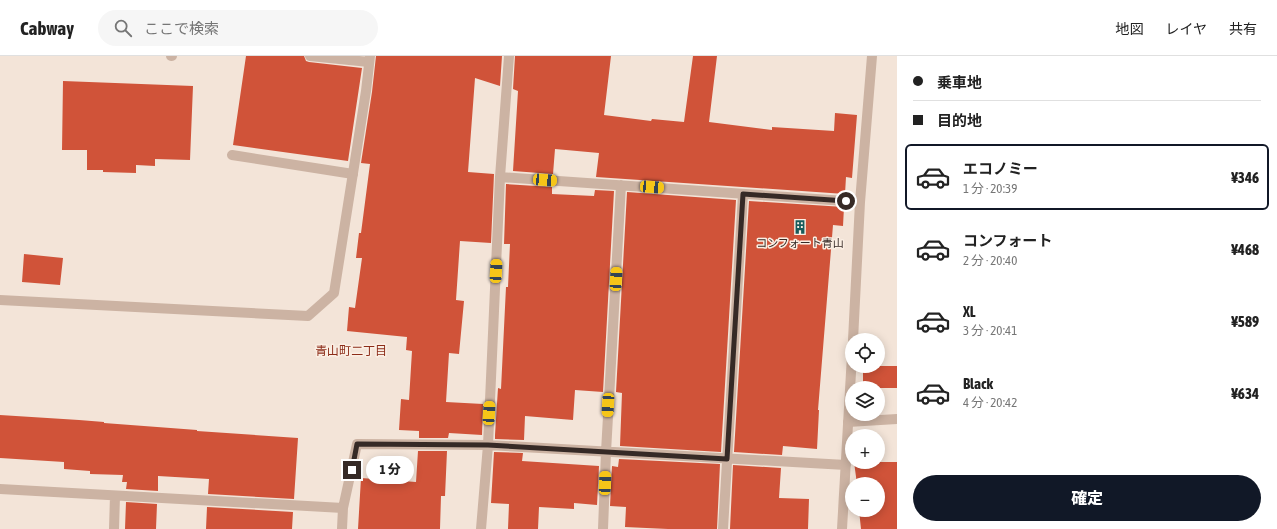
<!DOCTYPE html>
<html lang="ja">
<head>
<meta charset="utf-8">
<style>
	body { margin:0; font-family:"Asap Condensed","Noto Sans JP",sans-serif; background:#f6f6f6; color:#222; height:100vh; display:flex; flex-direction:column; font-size:15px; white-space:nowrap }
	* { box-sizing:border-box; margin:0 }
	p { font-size:13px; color:#767676 }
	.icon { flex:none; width:22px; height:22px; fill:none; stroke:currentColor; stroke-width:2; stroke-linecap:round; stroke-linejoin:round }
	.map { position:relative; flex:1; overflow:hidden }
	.panel { display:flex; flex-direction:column; background:#fff; width:380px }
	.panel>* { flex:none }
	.guide { display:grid; align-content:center; height:88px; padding:0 16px; background:#fff }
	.controls { position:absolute; left:845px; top:277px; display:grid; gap:8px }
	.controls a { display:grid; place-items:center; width:40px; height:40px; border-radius:50%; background:#fff; box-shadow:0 2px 10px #0003; font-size:20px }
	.end { position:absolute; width:18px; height:18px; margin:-9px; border:5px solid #362a26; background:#fff; box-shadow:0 0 0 2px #fff }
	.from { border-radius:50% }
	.bubble { position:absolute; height:28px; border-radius:14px; background:#fff; box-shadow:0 2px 10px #0003; font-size:13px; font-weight:800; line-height:28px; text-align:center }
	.car { position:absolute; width:12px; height:24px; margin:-12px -6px; border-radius:5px; box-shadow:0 0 3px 1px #0007; background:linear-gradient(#f5c518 24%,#345 0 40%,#f5c518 0 76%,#345 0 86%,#f5c518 0) }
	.guide b { display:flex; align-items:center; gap:14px; height:38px; font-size:15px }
	.guide b+b { border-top:1px solid #e0e0e0 }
	.guide i { width:10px; height:10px; background:#222 }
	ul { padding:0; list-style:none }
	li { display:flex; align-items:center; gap:12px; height:66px; margin:0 8px 6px; padding:0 8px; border:2px solid transparent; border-radius:6px }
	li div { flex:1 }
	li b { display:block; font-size:15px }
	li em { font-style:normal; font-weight:800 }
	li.on { border-color:#111827 }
	li>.icon { width:36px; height:36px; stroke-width:1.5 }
	.button { display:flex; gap:8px; margin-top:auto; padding:8px 16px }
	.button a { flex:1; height:46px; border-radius:24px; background:#111827; color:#fff; font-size:16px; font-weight:800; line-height:46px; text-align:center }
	header { display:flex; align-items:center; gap:24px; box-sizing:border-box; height:56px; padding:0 20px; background:#fff; border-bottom:1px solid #e0e0e0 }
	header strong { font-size:19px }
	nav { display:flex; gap:22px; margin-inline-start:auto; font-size:14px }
	.search { width:280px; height:36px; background:#f6f6f6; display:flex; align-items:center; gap:10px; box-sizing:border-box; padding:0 14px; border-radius:22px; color:#767676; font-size:15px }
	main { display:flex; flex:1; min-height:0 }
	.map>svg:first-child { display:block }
	.building { fill:#d05339 }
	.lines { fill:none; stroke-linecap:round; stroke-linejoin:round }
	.lane { stroke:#ccb3a3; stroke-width:10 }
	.street { stroke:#ccb3a3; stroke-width:10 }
	.route { stroke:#362a26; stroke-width:5 }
	.labels { text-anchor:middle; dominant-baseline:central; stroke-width:3; stroke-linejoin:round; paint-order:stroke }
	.poi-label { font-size:11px; fill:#362a26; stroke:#fbefe4 }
	.neighbourhood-label { font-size:12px; fill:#8c2c18; stroke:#fbefe4 }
</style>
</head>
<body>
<header>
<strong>Cabway</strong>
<div class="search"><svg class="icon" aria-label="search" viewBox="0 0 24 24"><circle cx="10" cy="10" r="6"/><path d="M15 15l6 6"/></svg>ここで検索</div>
<nav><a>地図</a><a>レイヤ</a><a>共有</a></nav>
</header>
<main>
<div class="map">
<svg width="897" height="473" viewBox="0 0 897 473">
	<rect width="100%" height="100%" fill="#f3e4d8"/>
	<path class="building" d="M246 0H304L306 5 309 6 362 12 348 105 233 89Z
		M376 0H502L500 30 475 22 468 116 494 118 491 187 460 185 456 244 464 245 459 298 449 297 446 346 483 348 482 379 449 377 448 382H419V375L399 374 401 343 409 344 412 295 406 294 407 281 347 275 349 251 355 252 362 202H356L359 177H361L370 108 361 107 372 36Z
		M515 0H611L604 59 651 65 652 63 684 66 693 0H717L709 66 772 74V71L834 75 835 57 857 59 852 122 846 121 845 138 596 121 599 97 555 93 553 118 513 115 518 35 513 33Z
		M63 25 193 30 190 104 155 103V110L136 109V117L103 116V114H87V94H62Z
		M506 128 552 131V138L594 140 595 134 614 135 603 336 575 334 573 364 525 360 524 384 495 383V379L498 332 501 333 506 231H508L510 188H504Z
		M627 136 736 144 721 396 620 390 622 337 616 336Z
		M749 145 844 151 843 170 833 169 818 354H819L817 393 783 390 782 399 734 396Z
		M24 198 63 202 60 229 22 226Z
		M863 310H897V332H863Z
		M0 359 79 364 104 366V367L197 374V375L298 382 294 443 208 438 209 423 158 420V435L126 433 127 426H122L123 419 90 418V415L64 413V406L0 402Z
		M418 395H447L445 440H441L440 473H358L361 422 416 426Z
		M494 396 523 397 522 405 599 410 597 449 574 447V453L539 451 538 473H508L509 448 491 447Z
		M619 403 720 408 717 473H668L625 471 626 451 610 450 612 410 618 411Z
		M854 406H897V473H861L859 454H878V428H857Z
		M733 409 781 412 779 442 809 443 808 473H730Z
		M126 446 157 448 156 473H125Z
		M207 451 293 456 292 473H206Z"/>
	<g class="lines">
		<path class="lane" d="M310 0 369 6
			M232 99 353 118
			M848 366 897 363"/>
		<path class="street" d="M171 0H172
			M500 121 860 146
			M0 244 308 260 334 237 366 35 370 0
			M853 284 860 146 872 0
			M0 433 343 452
			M114 473 115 440
			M342 473 343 452 357 388 488 389 846 409
			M481 473 488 389 500 121 509 0
			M603 473 606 396 621 129
			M723 473 743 138
			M842 473 852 299"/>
	</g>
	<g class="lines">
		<path class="route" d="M352 414 357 388 488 389 727 403 743 138 846 145"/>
	</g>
	<defs>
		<symbol id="building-bare" viewBox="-9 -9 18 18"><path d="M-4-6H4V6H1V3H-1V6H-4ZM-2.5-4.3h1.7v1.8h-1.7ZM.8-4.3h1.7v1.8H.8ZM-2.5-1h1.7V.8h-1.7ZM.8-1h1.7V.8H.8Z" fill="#185b5b" stroke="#fbefe4" stroke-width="2.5" paint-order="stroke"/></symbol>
	</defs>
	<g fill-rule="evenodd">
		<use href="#building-bare" x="790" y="161" width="20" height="20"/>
	</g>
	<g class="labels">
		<g class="poi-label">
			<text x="800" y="187">コンフォート青山</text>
		</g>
		<g class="neighbourhood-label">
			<text x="351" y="295">青山町二丁目</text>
		</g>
	</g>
</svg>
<div class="controls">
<a><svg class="icon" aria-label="locate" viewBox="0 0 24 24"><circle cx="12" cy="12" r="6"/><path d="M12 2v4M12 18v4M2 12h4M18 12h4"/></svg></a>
<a><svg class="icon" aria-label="layers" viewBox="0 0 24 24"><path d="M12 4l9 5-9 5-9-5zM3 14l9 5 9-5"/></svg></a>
<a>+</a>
<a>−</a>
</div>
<i class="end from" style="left:846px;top:145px"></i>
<i class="end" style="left:352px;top:414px"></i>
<div class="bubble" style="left:366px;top:400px;width:48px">1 分</div>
<i class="car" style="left:545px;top:124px;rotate:94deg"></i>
<i class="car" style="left:652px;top:131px;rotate:94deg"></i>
<i class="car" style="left:496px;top:215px;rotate:3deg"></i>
<i class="car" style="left:616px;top:223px;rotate:3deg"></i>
<i class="car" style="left:608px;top:349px;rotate:183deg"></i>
<i class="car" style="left:489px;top:357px;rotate:3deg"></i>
<i class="car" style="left:605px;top:427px;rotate:2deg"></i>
</div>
<section class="panel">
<div class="guide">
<b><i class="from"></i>乗車地</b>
<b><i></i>目的地</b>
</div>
<ul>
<li class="on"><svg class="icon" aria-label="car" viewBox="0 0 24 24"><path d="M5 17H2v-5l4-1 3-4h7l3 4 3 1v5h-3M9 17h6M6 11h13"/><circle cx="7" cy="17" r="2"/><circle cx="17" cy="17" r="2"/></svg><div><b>エコノミー</b><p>1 分 · 20:39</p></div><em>¥346</em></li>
<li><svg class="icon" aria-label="car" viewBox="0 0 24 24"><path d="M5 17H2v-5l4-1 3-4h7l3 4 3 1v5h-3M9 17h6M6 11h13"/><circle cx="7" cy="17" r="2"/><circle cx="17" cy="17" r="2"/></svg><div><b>コンフォート</b><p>2 分 · 20:40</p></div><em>¥468</em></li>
<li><svg class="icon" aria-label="car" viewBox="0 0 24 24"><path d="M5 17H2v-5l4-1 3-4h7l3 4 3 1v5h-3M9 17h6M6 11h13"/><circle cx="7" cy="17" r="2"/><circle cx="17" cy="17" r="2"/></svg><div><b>XL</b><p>3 分 · 20:41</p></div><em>¥589</em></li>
<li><svg class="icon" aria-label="car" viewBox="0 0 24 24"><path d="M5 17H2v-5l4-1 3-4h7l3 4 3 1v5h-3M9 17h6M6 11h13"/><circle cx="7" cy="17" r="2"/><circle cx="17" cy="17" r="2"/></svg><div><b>Black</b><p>4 分 · 20:42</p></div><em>¥634</em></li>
</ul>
<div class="button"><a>確定</a></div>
</section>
</main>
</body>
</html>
